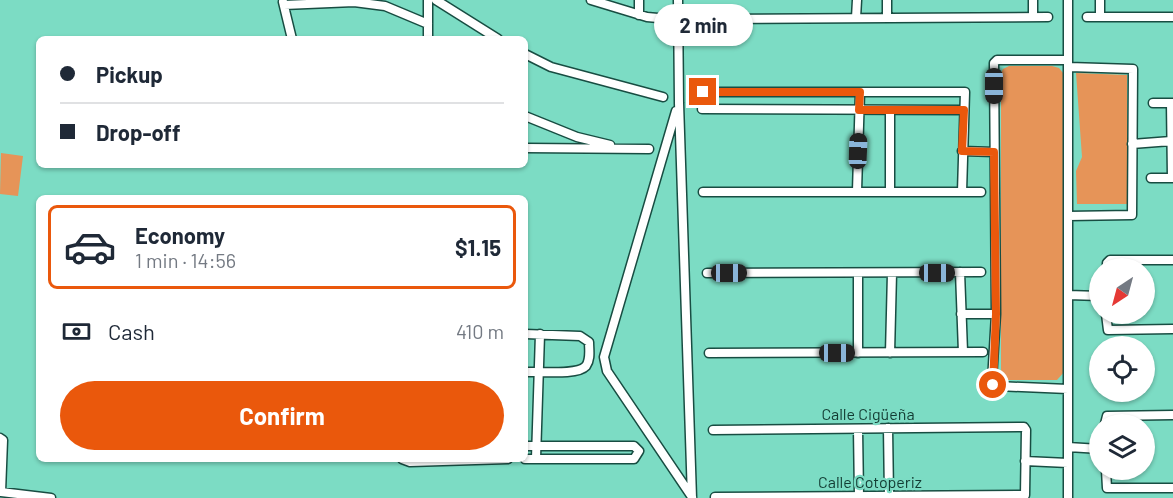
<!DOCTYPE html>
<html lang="en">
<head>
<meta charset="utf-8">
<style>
	body { margin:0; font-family:Barlow,sans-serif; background:#f6f6f7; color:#1f2937; height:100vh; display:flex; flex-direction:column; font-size:22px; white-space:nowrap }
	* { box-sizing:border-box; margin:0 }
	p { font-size:20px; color:#747a83 }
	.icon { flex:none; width:33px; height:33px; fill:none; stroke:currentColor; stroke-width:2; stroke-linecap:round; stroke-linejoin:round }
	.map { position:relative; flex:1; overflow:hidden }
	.side { position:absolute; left:36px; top:195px; width:492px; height:267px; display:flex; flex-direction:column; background:#fff; border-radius:9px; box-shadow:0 2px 4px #0004 }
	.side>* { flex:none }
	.guide { position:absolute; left:36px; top:36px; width:492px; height:132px; border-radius:9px; box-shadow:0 2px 4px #0004; display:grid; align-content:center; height:132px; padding:0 24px; background:#fff }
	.needle { width:39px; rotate:216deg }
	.buttons { position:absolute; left:1089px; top:258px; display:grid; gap:12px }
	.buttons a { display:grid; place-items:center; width:66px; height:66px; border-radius:50%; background:#fff; box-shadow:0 2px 4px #0004; font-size:30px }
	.end { position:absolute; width:27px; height:27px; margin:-14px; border:8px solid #ea580c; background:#fff; box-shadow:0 0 0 3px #fff }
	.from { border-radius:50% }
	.bubble { position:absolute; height:42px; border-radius:21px; background:#fff; box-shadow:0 2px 4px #0004; font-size:20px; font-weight:700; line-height:42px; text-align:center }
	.car { position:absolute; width:18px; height:36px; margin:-18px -9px; border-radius:8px; box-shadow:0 0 4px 2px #0007; background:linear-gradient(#222 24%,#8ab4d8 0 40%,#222 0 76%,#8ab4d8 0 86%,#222 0) }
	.guide b { display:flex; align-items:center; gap:21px; height:57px; font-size:22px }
	.guide b+b { border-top:2px solid #e0e1e3 }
	.guide i { width:15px; height:15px; background:#1f2937 }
	ul { padding:10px 0 0; list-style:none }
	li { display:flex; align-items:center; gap:18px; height:84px; margin:0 12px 9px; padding:0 12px; border:3px solid transparent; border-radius:9px }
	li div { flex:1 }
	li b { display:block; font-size:22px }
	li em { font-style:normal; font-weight:700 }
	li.active { border-color:#ea580c }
	li>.icon { width:54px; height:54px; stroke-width:1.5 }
	.pay { display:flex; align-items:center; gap:15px; height:66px; padding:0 24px; font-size:22px }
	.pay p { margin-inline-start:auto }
	.button { display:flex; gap:12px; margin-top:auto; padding:12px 24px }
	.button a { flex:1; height:69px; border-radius:36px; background:#ea580c; color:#fff; font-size:24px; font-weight:700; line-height:69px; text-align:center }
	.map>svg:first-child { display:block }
	.green { fill:#e69458 }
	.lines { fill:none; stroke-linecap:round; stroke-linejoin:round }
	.street-casing { stroke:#184d42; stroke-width:11 }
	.street { stroke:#fff; stroke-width:8 }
	.route { stroke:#ea580c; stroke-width:8 }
	.labels { text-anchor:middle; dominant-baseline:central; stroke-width:4.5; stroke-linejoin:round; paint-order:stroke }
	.street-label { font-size:16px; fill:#133c33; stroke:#7cdcc4 }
</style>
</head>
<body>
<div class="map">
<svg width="1173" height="498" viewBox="0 0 1173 498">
	<rect width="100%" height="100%" fill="#7cdcc4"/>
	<path class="green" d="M1009 66H1052L1059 68 1063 73 1065 371 1057 380H1008L1001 371V73L1003 69Z
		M1076 73 1127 75V204H1077L1076 171 1082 157Z
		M1 153 23 156 18 196 0 194Z"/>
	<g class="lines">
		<defs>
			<path id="street" d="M436 0 498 39
				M591 0 647 17 658 18
				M678 0 679 103 692 498
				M887 0V18
				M1033 0V17
				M283 2 292 39
				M284 5 354 2 385 6 428 24
				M639 15V0
				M1087 17H1173
				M1100 17V0
				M856 18 857 0
				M701 19 1048 17
				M428 39V0
				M525 54 551 67 663 97
				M703 92H965L962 192
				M1153 103H1173
				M1171 103 1172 178
				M702 109 964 110
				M676 111 604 357 607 371 692 497
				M525 116 577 137 610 145
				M1132 144 1171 141
				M525 148 649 149
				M962 151 994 152
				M1151 178H1173
				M857 191 860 92
				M890 191V110
				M703 192H981
				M1068 216 1132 215 1133 69 1069 67
				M1107 268V263L1110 260H1173
				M960 272 963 352
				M707 273 981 272
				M858 273V353
				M1068 295 1100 296
				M961 314H996
				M1106 314 1108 330 1173 329
				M525 334 580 336 589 342C589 350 591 359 586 366 577 376 539 371 525 372
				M709 353 983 352
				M890 353 892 273
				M1068 389 997 386 992 381 996 314 994 63 997 60H1068
				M1105 424 1107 416 1173 415
				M888 428 889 496
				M858 429 859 496
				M713 430 1024 427 1026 430 1025 495 715 497
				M0 438 3 440 1 492 51 498
				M525 446H634L639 451 634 459H525
				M1068 447 1100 449
				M536 458 540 334
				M402 459 410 462 508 459
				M1025 461 1068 463
				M1106 470 1107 488H1173
				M1068 498V0"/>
		</defs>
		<use href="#street" class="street-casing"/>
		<use href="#street" class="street"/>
	</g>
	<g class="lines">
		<path class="route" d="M703 92H860L859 110H964L962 151 994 152 996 314 993 385"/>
	</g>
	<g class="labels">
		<g class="street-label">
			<text x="868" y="413">Calle Cigüeña</text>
			<text x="870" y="481">Calle Cotoperiz</text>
		</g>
	</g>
</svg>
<div class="buttons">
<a><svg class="needle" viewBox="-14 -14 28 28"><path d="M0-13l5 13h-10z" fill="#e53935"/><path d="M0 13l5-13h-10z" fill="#747a83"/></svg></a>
<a><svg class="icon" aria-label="locate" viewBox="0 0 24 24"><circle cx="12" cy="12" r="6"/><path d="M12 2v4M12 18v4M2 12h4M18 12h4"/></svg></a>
<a><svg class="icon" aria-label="layers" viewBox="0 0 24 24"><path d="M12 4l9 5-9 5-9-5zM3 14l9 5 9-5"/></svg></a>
</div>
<i class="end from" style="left:993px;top:385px"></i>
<i class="end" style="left:703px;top:92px"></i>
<div class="bubble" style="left:654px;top:4px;width:99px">2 min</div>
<i class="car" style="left:994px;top:86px;rotate:180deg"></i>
<i class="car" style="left:858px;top:151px;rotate:2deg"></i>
<i class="car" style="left:729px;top:273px;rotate:90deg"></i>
<i class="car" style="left:937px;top:273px;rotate:90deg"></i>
<i class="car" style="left:837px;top:353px;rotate:90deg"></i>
<div class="guide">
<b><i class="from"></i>Pickup</b>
<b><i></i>Drop-off</b>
</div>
<section class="side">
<ul>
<li class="active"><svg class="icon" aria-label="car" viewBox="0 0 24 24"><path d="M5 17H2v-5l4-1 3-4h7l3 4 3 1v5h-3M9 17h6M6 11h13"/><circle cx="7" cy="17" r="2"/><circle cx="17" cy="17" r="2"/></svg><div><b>Economy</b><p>1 min · 14:56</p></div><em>$1.15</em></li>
</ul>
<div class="pay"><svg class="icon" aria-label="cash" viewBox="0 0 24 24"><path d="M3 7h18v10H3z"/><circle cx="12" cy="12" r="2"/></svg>Cash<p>410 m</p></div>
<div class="button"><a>Confirm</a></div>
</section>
</div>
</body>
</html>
